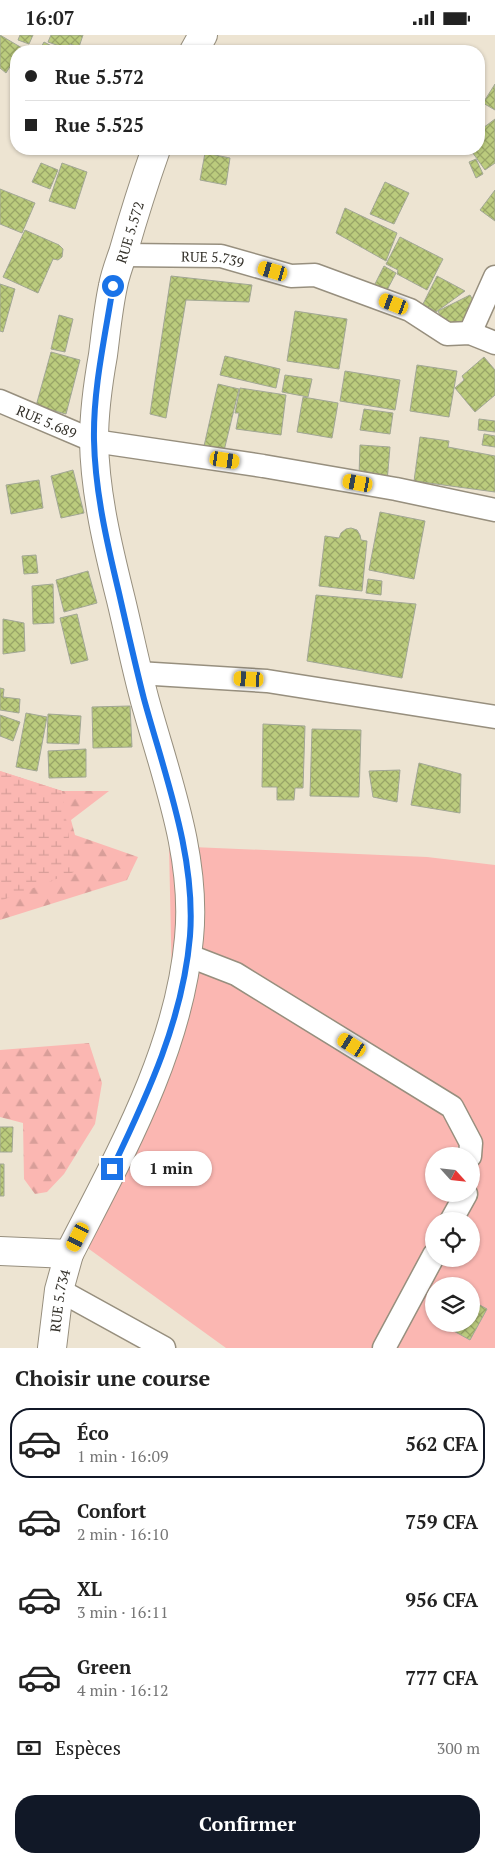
<!DOCTYPE html>
<html lang="fr">
<head>
<meta charset="utf-8">
<style>
	body { margin:0; font-family:"PT Serif",serif; background:#f6f6f6; color:#222; height:100vh; display:flex; flex-direction:column; font-size:19px; white-space:nowrap }
	* { box-sizing:border-box; margin:0 }
	p { font-size:16px; color:#767676 }
	.icon { flex:none; width:28px; height:28px; fill:none; stroke:currentColor; stroke-width:2; stroke-linecap:round; stroke-linejoin:round }
	.map { position:relative; height:1313px; overflow:hidden }
	.panel { display:flex; flex-direction:column; background:#fff; flex:1 }
	.panel>* { flex:none }
	.banner { position:absolute; left:10px; top:10px; width:475px; height:110px; border-radius:20px; box-shadow:0 1px 4px #0004; display:grid; align-content:center; height:110px; padding:0 15px; background:#fff }
	.needle { width:32px; rotate:117deg }
	.tools { position:absolute; left:425px; top:1112px; display:grid; gap:10px }
	.tools a { display:grid; place-items:center; width:55px; height:55px; border-radius:50%; background:#fff; box-shadow:0 1px 4px #0004; font-size:25px }
	.end { position:absolute; width:22px; height:22px; margin:-11px; border:6px solid #1a73e8; background:#fff; box-shadow:0 0 0 2px #fff }
	.from { border-radius:50% }
	.bubble { position:absolute; height:35px; border-radius:18px; background:#fff; box-shadow:0 1px 4px #0004; font-size:16px; font-weight:600; line-height:35px; text-align:center }
	.car { position:absolute; width:15px; height:30px; margin:-15px -8px; border-radius:6px; box-shadow:0 0 4px 1px #0007; background:linear-gradient(#f5c518 24%,#345 0 40%,#f5c518 0 76%,#345 0 86%,#f5c518 0) }
	.banner b { display:flex; align-items:center; gap:18px; height:48px; font-size:19px }
	.banner b+b { border-top:1px solid #e0e0e0 }
	.banner i { width:12px; height:12px; background:#222 }
	ul { padding:0; list-style:none }
	li { display:flex; align-items:center; gap:15px; height:70px; margin:0 10px 8px; padding:0 5px; border:2px solid transparent; border-radius:20px }
	li div { flex:1 }
	li b { display:block; font-size:19px }
	li em { font-style:normal; font-weight:600 }
	li.on { border-color:#111827 }
	li>.icon { width:45px; height:45px; stroke-width:1.5 }
	h2 { padding:0 15px; font-size:22px; line-height:60px }
	.pay { display:flex; align-items:center; gap:12px; height:55px; padding:0 15px; font-size:19px }
	.pay p { margin-inline-start:auto }
	.primary-button { display:flex; gap:10px; margin-top:auto; padding:10px 15px }
	.primary-button a { flex:1; height:58px; border-radius:20px; background:#111827; color:#fff; font-size:20px; font-weight:600; line-height:58px; text-align:center }
	.status { display:flex; justify-content:space-between; align-items:center; height:35px; padding:0 25px; background:#fff; direction:ltr }
	.status svg { height:14px; fill:currentColor }
	.map>svg:first-child { display:block }
	.grass { fill:#fbb7b2; fill-rule:evenodd }
	.forest { fill:url(#forest-firs) }
	.wetland { fill:url(#wetland-marsh) }
	.building { fill:url(#building-cross-hatch); stroke:#a2a795 }
	.lines { fill:none; stroke-linecap:round; stroke-linejoin:round }
	.street-casing { stroke:#978f7e; stroke-width:25 }
	.secondary-casing { stroke:#978f7e; stroke-width:30 }
	.street { stroke:#fff; stroke-width:22 }
	.secondary { stroke:#fff; stroke-width:28 }
	.route { stroke:#1a73e8; stroke-width:6 }
	.labels { text-anchor:middle; dominant-baseline:central; stroke-width:4.5; stroke-linejoin:round; paint-order:stroke }
	.street-label { font-size:14px; fill:#34312a; stroke:#ede4d2 }
</style>
</head>
<body>
<div class="status"><b>16:07</b><svg viewBox="0 0 49 12"><path d="M0 12V9h3v3zM5 12V6h3v6zM10 12V3h3v9zM15 12V0h3v12zM26 1h20v11H26zM47 4h2v5h-2z"/></svg></div>
<div class="map">
<svg width="495" height="1313" viewBox="0 0 495 1313">
	<defs>
		<pattern id="forest-firs" width="22" height="20" patternUnits="userSpaceOnUse" patternTransform="scale(1.25)"><rect width="22" height="20" fill="#fbb7b2"/><path d="M5 1l3.5 6h-7zM16 11l3.5 6h-7z" fill="#d89e99"/></pattern>
		<pattern id="wetland-marsh" width="20" height="14" patternUnits="userSpaceOnUse" patternTransform="scale(1.25)"><rect width="20" height="14" fill="#fbb7b2"/><path d="M1 5h8M5 5V1M11 12h8M15 12V8" fill="none" stroke="#d89e99"/></pattern>
		<pattern id="building-cross-hatch" width="8" height="8" patternUnits="userSpaceOnUse" patternTransform="scale(1.25)"><rect width="8" height="8" fill="#bbcb7d"/><path d="M0 0l8 8M0 8l8-8" fill="none" stroke="#99a567"/></pattern>
	</defs>
	<rect width="100%" height="100%" fill="#ede4d2"/>
	<path class="grass" d="M169 811 427 822 495 830V1313H226L71 1201 130 1090 172 951ZM434 1121H471V1159H434ZM434 1186H471V1224H434ZM434 1251H471V1289H434Z"/>
	<path class="forest" d="M0 736 62 756H109L71 785 75 800 138 822 127 845 0 885Z
		M89 1008 102 1048 95 1089 64 1139 47 1157 35 1159 24 1144 23 1088 0 1082V1015Z"/>
	<path class="wetland" d="M0 736 62 756 74 837 0 866Z"/>
	<path class="building" d="M0 0 22 13 20 16H16V22L6 38 0 33Z
		M20 0H33L29 9 18 5Z
		M51 0H83L79 12 70 9 68 14 48 7Z
		M44 7 61 16H39Z
		M495 49V75L483 68Z
		M495 84V128L485 135 470 114H479V96Z
		M205 118 230 123 226 150 200 145Z
		M476 124 483 139 476 143 469 127Z
		M41 128 58 135 50 154 32 147Z
		M62 128 87 137 75 174 49 166Z
		M385 147 409 158 394 189 370 179Z
		M0 154 35 168 22 198 0 189Z
		M495 155V186L480 175Z
		M345 173 397 198 386 226 336 198Z
		M25 195 59 210 63 214 62 222 58 225 53 224 38 258 3 242Z
		M400 202 443 224 427 255 397 239 398 235 386 229Z
		M384 231 396 238 386 257 374 251Z
		M171 241 252 250 249 267 186 265 166 383 150 379Z
		M437 241 465 256 436 277 423 269Z
		M0 249 15 254 3 297 0 296Z
		M470 260 478 274 470 284 447 295 438 276Z
		M295 276 347 284 339 334 287 326Z
		M59 280 73 284 65 317 51 314Z
		M51 317 80 325 66 379 36 371Z
		M225 321 280 334 276 353 220 340Z
		M484 322 495 335V360L475 377 455 353 464 345 462 341Z
		M417 330 457 336 449 382 410 376Z
		M345 336 400 345 395 375 340 366Z
		M285 340 312 344 308 362 282 357Z
		M218 349 239 354 222 424 202 420Z
		M240 353 286 360 281 400 236 394 239 378H235Z
		M303 362 338 368 332 403 297 397Z
		M364 374 393 378 390 399 360 395Z
		M479 384 495 386V397L478 395Z
		M484 399 495 401V412L482 410Z
		M420 402 449 406 448 412 495 421V457L414 446Z
		M360 410 390 412 387 447 359 441Z
		M73 435 84 478 61 483 51 441Z
		M39 445 43 473 11 479 6 450Z
		M380 477 425 486 414 544 369 535Z
		M351 493 357 495 360 500 361 505 367 506 362 556 319 551 325 501 339 503 341 498 346 494Z
		M36 520 38 538 24 539 22 521Z
		M88 536 97 568 64 577 56 545Z
		M368 544 382 546 381 560 366 558Z
		M53 549 54 588 33 589 32 551Z
		M316 560 416 569 402 643 307 626Z
		M77 579 88 625 71 629 60 583Z
		M3 584 24 588 25 616 3 619Z
		M0 653 4 654 3 662 20 664 19 678 0 675Z
		M130 671 132 712 93 713 92 672Z
		M26 678 47 682 37 736 16 732Z
		M48 679 81 681 79 709 47 708Z
		M0 680 20 687 13 706 0 701Z
		M263 689 305 691 303 753H295L294 765H277V752H262Z
		M312 694 361 695 359 762 310 761Z
		M86 714V742L49 743 48 716Z
		M419 728 461 739 460 778 411 770Z
		M400 735 397 767 373 762 369 736Z
		M0 1092H13L12 1117H0Z
		M0 1129H4V1161H0Z
		M471 1265 487 1274 470 1305 441 1289H471Z"/>
	<g class="lines">
		<defs>
			<g id="street">
				<path id="s1" d="M122 220 221 221 291 241 315 240 410 275 447 299 470 298 495 308"/>
				<path d="M470 298 495 242"/>
				<path id="s2" d="M0 366 94 406 263 431 396 454 495 475"/>
				<path d="M138 638 267 646 495 682"/>
				<path d="M187 920 236 939 452 1072 471 1108 470 1121"/>
				<path d="M451 1186 466 1159"/>
				<path d="M59 1255 164 1313"/>
				<path d="M384 1313 434 1220"/>
			</g>
			<g id="secondary">
				<path d="M194 16 203 0"/>
				<path id="s3" d="M0 1216 69 1219C120 1119 179 1016 189 903 197 822 166 742 145 666 136 633 129 598 121 565 108 513 95 459 94 406 94 377 98 348 103 320 106 297 108 274 113 251 115 240 119 229 123 218 133 183 144 148 156 114"/>
				<path id="s4" d="M52 1313 59 1255 69 1219"/>
			</g>
		</defs>
		<use href="#street" class="street-casing"/>
		<use href="#secondary" class="secondary-casing"/>
		<use href="#street" class="street"/>
		<use href="#secondary" class="secondary"/>
	</g>
	<g class="lines">
		<path class="route" d="M112 1134C148 1059 183 984 190 901 196 821 165 741 144 664 135 629 127 593 119 558 107 508 95 456 94 405 93 354 105 302 113 251"/>
	</g>
	<g class="labels">
		<g class="street-label">
			<text stroke="none"><textPath href="#s3" startOffset="1130">RUE 5.572</textPath></text>
			<text stroke="none"><textPath href="#s1" startOffset="91">RUE 5.739</textPath></text>
			<text stroke="none"><textPath href="#s2" startOffset="51">RUE 5.689</textPath></text>
			<text stroke="none"><textPath href="#s4" startOffset="48">RUE 5.734</textPath></text>
		</g>
	</g>
</svg>
<div class="tools">
<a><svg class="needle" viewBox="-14 -14 28 28"><path d="M0-13l5 13h-10z" fill="#e53935"/><path d="M0 13l5-13h-10z" fill="#767676"/></svg></a>
<a><svg class="icon" aria-label="locate" viewBox="0 0 24 24"><circle cx="12" cy="12" r="6"/><path d="M12 2v4M12 18v4M2 12h4M18 12h4"/></svg></a>
<a><svg class="icon" aria-label="layers" viewBox="0 0 24 24"><path d="M12 4l9 5-9 5-9-5zM3 14l9 5 9-5"/></svg></a>
</div>
<i class="end from" style="left:113px;top:251px"></i>
<i class="end" style="left:112px;top:1134px"></i>
<div class="bubble" style="left:130px;top:1116px;width:82px">1 min</div>
<i class="car" style="left:273px;top:236px;rotate:286deg"></i>
<i class="car" style="left:394px;top:269px;rotate:291deg"></i>
<i class="car" style="left:225px;top:425px;rotate:99deg"></i>
<i class="car" style="left:358px;top:448px;rotate:280deg"></i>
<i class="car" style="left:249px;top:644px;rotate:273deg"></i>
<i class="car" style="left:352px;top:1010px;rotate:302deg"></i>
<i class="car" style="left:78px;top:1202px;rotate:207deg"></i>
<div class="banner">
<b><i class="from"></i>Rue 5.572</b>
<b><i></i>Rue 5.525</b>
</div>
</div>
<section class="panel">
<h2>Choisir une course</h2>
<ul>
<li class="on"><svg class="icon" aria-label="car" viewBox="0 0 24 24"><path d="M5 17H2v-5l4-1 3-4h7l3 4 3 1v5h-3M9 17h6M6 11h13"/><circle cx="7" cy="17" r="2"/><circle cx="17" cy="17" r="2"/></svg><div><b>Éco</b><p>1 min · 16:09</p></div><em>562 CFA</em></li>
<li><svg class="icon" aria-label="car" viewBox="0 0 24 24"><path d="M5 17H2v-5l4-1 3-4h7l3 4 3 1v5h-3M9 17h6M6 11h13"/><circle cx="7" cy="17" r="2"/><circle cx="17" cy="17" r="2"/></svg><div><b>Confort</b><p>2 min · 16:10</p></div><em>759 CFA</em></li>
<li><svg class="icon" aria-label="car" viewBox="0 0 24 24"><path d="M5 17H2v-5l4-1 3-4h7l3 4 3 1v5h-3M9 17h6M6 11h13"/><circle cx="7" cy="17" r="2"/><circle cx="17" cy="17" r="2"/></svg><div><b>XL</b><p>3 min · 16:11</p></div><em>956 CFA</em></li>
<li><svg class="icon" aria-label="car" viewBox="0 0 24 24"><path d="M5 17H2v-5l4-1 3-4h7l3 4 3 1v5h-3M9 17h6M6 11h13"/><circle cx="7" cy="17" r="2"/><circle cx="17" cy="17" r="2"/></svg><div><b>Green</b><p>4 min · 16:12</p></div><em>777 CFA</em></li>
</ul>
<div class="pay"><svg class="icon" aria-label="cash" viewBox="0 0 24 24"><path d="M3 7h18v10H3z"/><circle cx="12" cy="12" r="2"/></svg>Espèces<p>300 m</p></div>
<div class="primary-button"><a>Confirmer</a></div>
</section>
</body>
</html>
